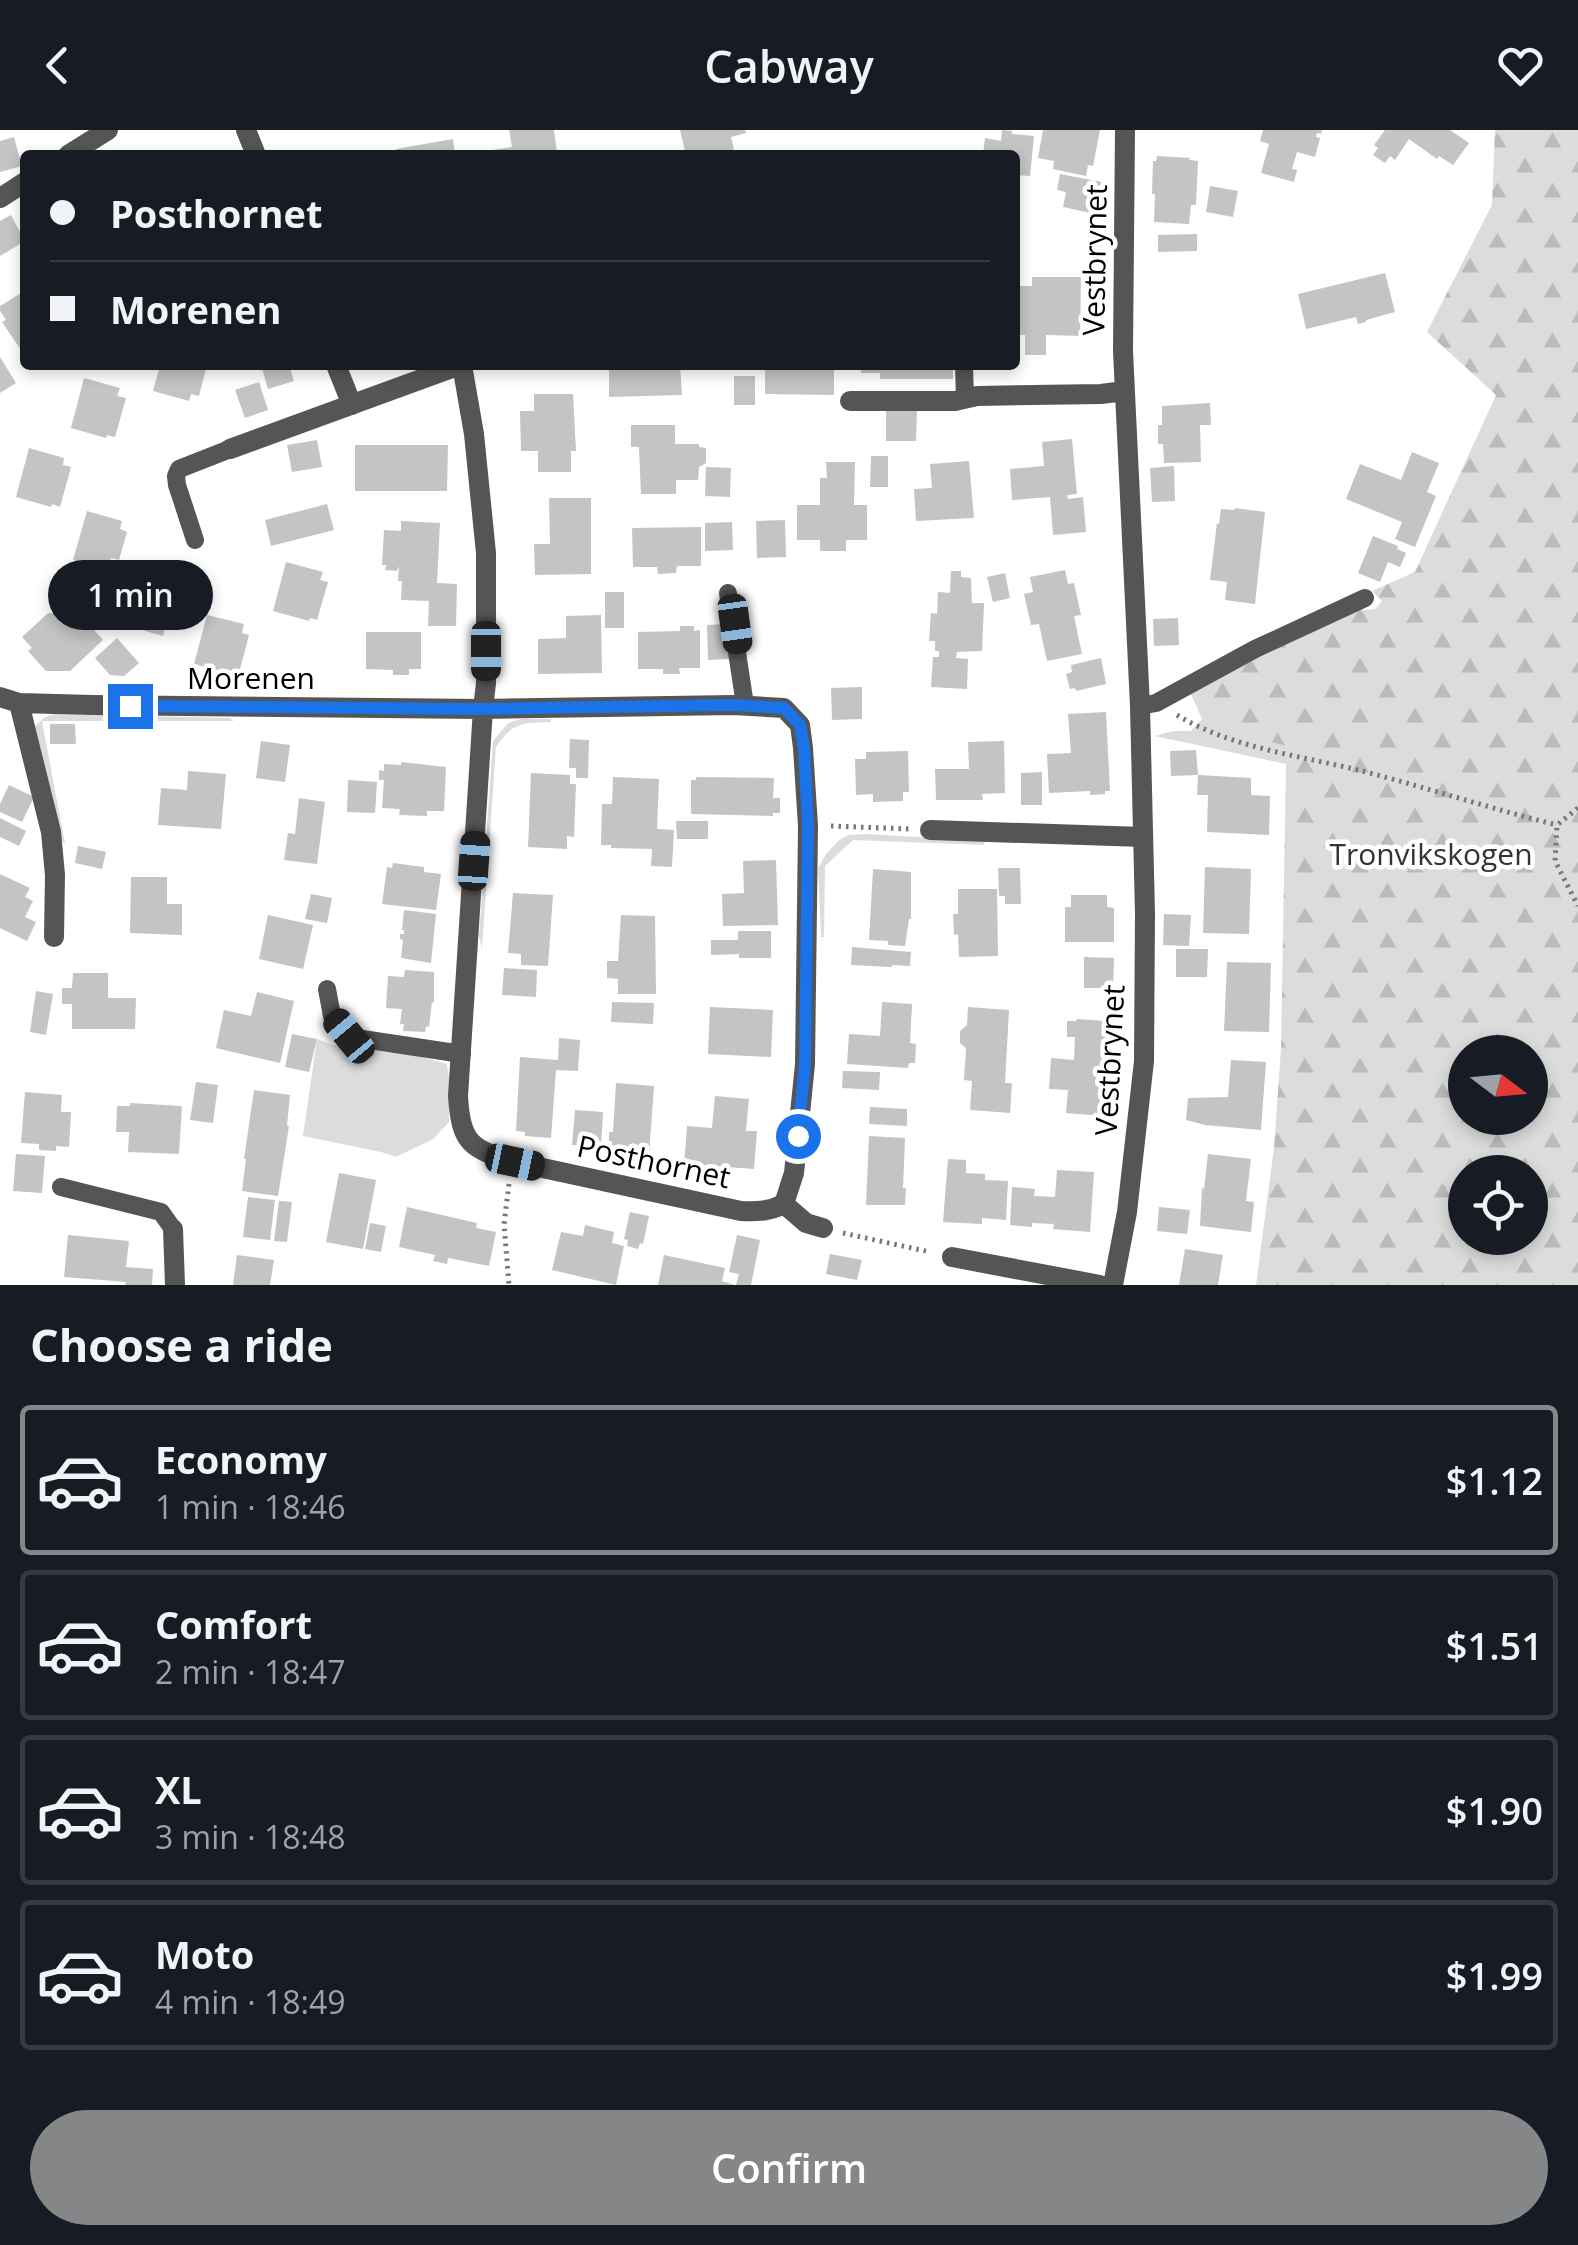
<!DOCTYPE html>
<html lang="en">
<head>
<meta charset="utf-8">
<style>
	body { margin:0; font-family:"Open Sans",sans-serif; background:#20242c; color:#f1f3f6; height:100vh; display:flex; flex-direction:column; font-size:38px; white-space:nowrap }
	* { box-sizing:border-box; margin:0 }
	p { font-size:32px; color:#9ea1a6 }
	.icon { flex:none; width:55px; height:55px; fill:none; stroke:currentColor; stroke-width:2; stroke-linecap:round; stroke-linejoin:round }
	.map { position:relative; height:1155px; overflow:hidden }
	.side { display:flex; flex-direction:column; background:#171b24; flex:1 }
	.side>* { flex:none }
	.banner { position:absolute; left:20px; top:20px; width:1000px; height:220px; border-radius:10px; box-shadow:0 5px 15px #0003; display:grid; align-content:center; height:220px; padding:0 30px; background:#171b24 }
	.needle { width:65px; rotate:106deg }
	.fabs { position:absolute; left:1448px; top:905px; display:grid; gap:20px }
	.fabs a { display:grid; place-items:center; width:100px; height:100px; border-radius:50%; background:#171b24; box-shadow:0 5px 15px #0003; font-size:50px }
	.end { position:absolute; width:45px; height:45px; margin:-22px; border:12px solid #1a73e8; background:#fff; box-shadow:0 0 0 5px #fff }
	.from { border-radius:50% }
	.bubble { position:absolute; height:70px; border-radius:35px; background:#171b24; box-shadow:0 5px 15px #0003; font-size:32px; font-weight:600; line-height:70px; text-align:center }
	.car { position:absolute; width:30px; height:60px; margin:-30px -15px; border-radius:12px; box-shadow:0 0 8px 2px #0007; background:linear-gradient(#222 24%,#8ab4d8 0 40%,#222 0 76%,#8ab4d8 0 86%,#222 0) }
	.banner b { display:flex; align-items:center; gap:35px; height:95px; font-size:38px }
	.banner b+b { border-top:2px solid #363941 }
	.banner i { width:25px; height:25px; background:#f1f3f6 }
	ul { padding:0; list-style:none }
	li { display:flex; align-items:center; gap:30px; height:150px; margin:0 20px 15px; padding:0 10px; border:5px solid #363941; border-radius:10px }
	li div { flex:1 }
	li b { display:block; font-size:38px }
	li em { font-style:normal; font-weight:600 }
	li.current { border-color:#858687 }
	li>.icon { width:90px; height:90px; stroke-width:1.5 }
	h2 { padding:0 30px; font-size:45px; line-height:120px }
	.primary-button { display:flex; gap:20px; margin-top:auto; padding:20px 30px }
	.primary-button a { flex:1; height:115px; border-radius:60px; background:#858687; color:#fff; font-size:40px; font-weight:600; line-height:115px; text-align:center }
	header { display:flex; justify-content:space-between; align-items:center; height:130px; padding:0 30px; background:#171b24; font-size:45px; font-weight:600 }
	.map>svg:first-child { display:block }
	.green { fill:#dcdcdc }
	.forest { fill:url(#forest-firs); fill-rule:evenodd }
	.building { fill:#c4c4c4 }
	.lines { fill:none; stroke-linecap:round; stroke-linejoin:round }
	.path { stroke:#777; stroke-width:5; stroke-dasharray:2.5 5; stroke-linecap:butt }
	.lane { stroke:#555; stroke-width:18 }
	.street { stroke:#555; stroke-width:20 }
	.route { stroke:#1a73e8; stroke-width:12 }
	.labels { text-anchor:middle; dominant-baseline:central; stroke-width:9; stroke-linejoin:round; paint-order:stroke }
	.street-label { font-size:30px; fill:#000; stroke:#fff }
	.park-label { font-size:30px; fill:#333; stroke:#fff }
</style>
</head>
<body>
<header><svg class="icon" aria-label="back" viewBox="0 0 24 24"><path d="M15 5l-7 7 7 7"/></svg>Cabway<svg class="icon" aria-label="heart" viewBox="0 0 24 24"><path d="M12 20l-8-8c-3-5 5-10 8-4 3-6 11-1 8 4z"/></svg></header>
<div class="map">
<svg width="1578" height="1155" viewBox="0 0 1578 1155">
	<defs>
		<pattern id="forest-firs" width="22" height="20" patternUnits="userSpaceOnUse" patternTransform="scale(2.5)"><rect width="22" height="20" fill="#dcdcdc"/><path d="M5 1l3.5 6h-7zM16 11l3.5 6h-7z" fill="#bbb"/></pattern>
	</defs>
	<rect width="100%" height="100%" fill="#fff"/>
	<path class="green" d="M54 584 229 588 234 591H42L65 714 60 709 34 597 45 587Z
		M521 589H551V592C522 593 513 592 496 617L482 819 479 806 493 611 508 593Z
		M1202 589 1291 618 1286 634 1155 606 1173 601H1191Z
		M868 704 985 711 984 715 853 710 825 736 824 807H821L818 738 826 724 838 711 848 705Z
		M317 909 333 915 418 926 447 934 449 948V992L433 1009 396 1027 381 1022 303 1006Z"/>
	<path class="forest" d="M1495 0H1578V1155H1256L1274 1018 1281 918 1286 634 1291 618 1202 589 1191 564 1216 547 1343 482 1375 479 1382 471 1372 461 1415 442 1496 265 1427 202 1492 75ZM1465 922H1530V988H1465ZM1465 1042H1530V1108H1465Z"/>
	<path class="building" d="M509 0H554L557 22H555V25H487L486 21 512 17Z
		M680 0H745L746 3 731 7 734 19 724 23V25H686Z
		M1002 0 1012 1V4L1034 6 1030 46 1015 45V25H983L985 8 1001 11Z
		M1043 0H1100L1093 36 1088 35 1086 46 1053 39 1054 31 1038 28Z
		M1263 0H1322L1321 4 1317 3 1316 7 1320 8 1315 27 1297 22 1292 39 1297 40 1294 52 1261 43 1269 14 1260 11Z
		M1385 0H1450L1469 13 1453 35 1439 26 1437 29 1409 9 1395 30 1390 26 1385 33 1373 25 1378 18 1374 15Z
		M14 7 22 36 0 42V11Z
		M453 9 455 25H397L396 19Z
		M1157 26 1190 28 1189 30 1198 31 1196 75H1191L1189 94 1154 92 1155 64H1152L1153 31H1156Z
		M1060 44 1102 52 1095 84 1063 77 1066 62 1057 60Z
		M1210 56 1238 61 1233 87 1206 82Z
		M11 85 25 111 0 126V91Z
		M1197 104V121L1158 122V105Z
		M1385 143 1395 182 1366 190V192L1358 194 1356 187 1306 199 1298 164Z
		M1032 147H1081L1080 206 1046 205V225H1025V205H1018L1016 156H1032Z
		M21 163 25 169V226L2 192 6 190 0 181V176Z
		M0 227 16 253 0 263Z
		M160 235H207L199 266 191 264 189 271 153 261Z
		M261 235H289L294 251 268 259Z
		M609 235H680L682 265 609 267Z
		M765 235H834V265L765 264Z
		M861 235H953V249H880V243H861Z
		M734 246H755V275H734Z
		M84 248 120 258 117 266 126 268 115 307 107 305 106 308 71 298Z
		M259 252 268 280 245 288 235 260Z
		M534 264H573L576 321H571V342H538V321H521L520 281H534Z
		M1210 273 1211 295H1200L1201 332 1164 333 1163 314H1158V295H1162V276Z
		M886 281H917L916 311H886Z
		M631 295H675V314H699V317L706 318V333L699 337 698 350H676V364H641L639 317H631Z
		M1072 309 1077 364 1067 365 1068 369 1083 367 1086 402 1053 405 1050 367 1012 370 1010 339 1044 336 1042 312Z
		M317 310 322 337 292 342 287 315Z
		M355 315H448L447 361H355Z
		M29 318 64 328 63 335 71 337 60 377 52 374 51 377 16 367Z
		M1412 322 1439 333 1427 362 1436 366 1415 417 1395 409 1402 392 1346 369 1360 334 1401 350Z
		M871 326H888V357H870Z
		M969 331 974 388 916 391 914 359 932 358 930 334Z
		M826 332H855L854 375H867V410H846V421H820V410H797V375H820V348H827Z
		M1174 336 1175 371 1152 372 1150 338Z
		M706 337 731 338 730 367 705 366Z
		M549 368H591V444L535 445 534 414H550Z
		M327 374 334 400 271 416 265 390Z
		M1235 378 1265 382 1255 474 1225 470 1227 452 1210 450 1217 393 1219 394 1221 379 1235 380Z
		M87 381 122 391 120 399 127 402 119 430 111 428 108 440 73 430Z
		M785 390 786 427 757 428 756 391Z
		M401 391 440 393 437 453 457 454 456 496H428L429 471 401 470 402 451H398L399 436 397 441 385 440 386 435H382L384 400 401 401Z
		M732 392 733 420 705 421V393Z
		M701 397V436H677L676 443 658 444 657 437H633L632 398Z
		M1373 406 1398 416 1397 419 1406 423 1400 437 1388 432 1380 452 1358 443Z
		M286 432 323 442 320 450 328 452 317 490 310 488 309 491 273 481Z
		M1065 440 1068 454 1074 453 1081 485 1074 486 1082 524 1047 531 1039 494 1031 495 1024 464 1033 462 1030 447Z
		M951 441H961V447L971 448 972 473H984L982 521 957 522 956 528 968 529 967 559 931 557 933 527H939V521H935V511H929L931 483 937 484 938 462 950 463Z
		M1005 443 1010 468 993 472 987 447Z
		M142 447 177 457 175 465 183 467 175 494 167 491 163 506 128 496Z
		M605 462H624V498H605Z
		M70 473 103 510 70 541H46L28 521 32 518 22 507 48 483 58 484Z
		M207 485 244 494 242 503 249 505 239 543 230 541V544L194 534Z
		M601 485 602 543 538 544V509L566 508V486Z
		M1178 488 1179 515 1154 516 1153 489Z
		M728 494 729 529 708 530 707 495Z
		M680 496H694V501L700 500V538H679L680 544H663V539H638V502L680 501Z
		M366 502H421V539H409V545H393V540L366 539Z
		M117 508 139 533 124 546 110 545 95 528Z
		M1101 528 1106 554 1076 561 1075 558 1070 559 1066 544 1072 542 1071 535Z
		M862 557V589L832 590 831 558Z
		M1106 582 1110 661H1105V664L1090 665V661L1049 663 1047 624 1071 623 1068 584Z
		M50 594H75L76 614H50Z
		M570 609 589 610 588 648H576V638H569Z
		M261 611 290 615 285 652 256 648Z
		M1004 611 1005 663 982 664 983 670H936L935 639H969L968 612Z
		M1196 620 1198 645 1171 646 1170 621Z
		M908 621 909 662H903V671L873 672V664L856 665 855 629H866V622Z
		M401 632 446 637 444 681H427V686L399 685 400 679 382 678 384 650H379V640L384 641V634L401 635Z
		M188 641 226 644 221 699 158 695 161 658 187 660Z
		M1042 642V675H1021V643Z
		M531 643 570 645V654H576L574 707 567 706V719L528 717Z
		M1198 645 1251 648V665L1270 666 1269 705 1207 702 1208 665H1197Z
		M613 647 659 649 657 699 674 700 672 737 651 736 652 719 611 718V715H601L602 674H612Z
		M696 647 774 648 773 668H780V683H773V686L691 684V650H696Z
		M348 650 377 652 375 683 347 682Z
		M9 655 34 667 22 692 0 682V674Z
		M299 668 325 672 317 734 284 730 288 703 295 704Z
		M0 688 26 701 19 716 0 707Z
		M676 691H708V709H677Z
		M78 716 106 722 102 739 75 733Z
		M776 730 778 795 723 796 722 764 744 763 743 731Z
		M393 733 424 737V742L441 744 436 780 382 774 387 737 392 738Z
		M1205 737 1251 739 1249 804 1203 803Z
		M998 738H1020L1021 774H1005V766H999Z
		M873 739 911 742V789H909L905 816 888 815V811L869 810Z
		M0 744 30 758 25 767 33 771 25 787 36 792 27 811 0 798Z
		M131 747H167V774H182V805L130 803Z
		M958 759H997L998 826 959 827 958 804 954 805 953 784H958Z
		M513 763 553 765 548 836 521 835V824L508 823Z
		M311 764 332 768 327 793 305 789Z
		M1071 765H1107V777L1114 778V812H1065V777H1071Z
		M404 780 436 784 431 833 401 828 403 810 400 809V804H404V800H402Z
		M1164 784 1191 785 1189 816 1163 815Z
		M268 785 313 795 303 839 259 829Z
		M621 785 655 786 656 864H618V849L607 848V831H618Z
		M738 801H771V828H739V824L711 825V810H738Z
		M852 817 911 822 910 836 892 835V837L851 835Z
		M1176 819H1208L1207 847H1176Z
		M1084 827 1114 828 1113 858H1084Z
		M1227 832 1271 833 1269 902 1224 901Z
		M504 838 537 840 536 867 502 865Z
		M405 840 434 842V873L432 872 429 897 426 896 425 902 403 901 404 894H400L402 879 386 878 388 846 404 847Z
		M73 843H108V868H136L135 899H72V874H62V858H72Z
		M36 861 53 864 46 905 30 902Z
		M257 862 294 871 280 933 216 918 224 880 251 886Z
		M612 872 654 873 653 894 611 892Z
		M882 872 912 874 910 913 916 914 915 933H909L908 938 847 934 849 904 880 906Z
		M710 877 773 880 771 927 708 924Z
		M968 877 1009 880 1005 953H1012L1010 983 970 980 972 951 964 950 966 918 960 913V901L967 895Z
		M1077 889 1107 891 1103 986 1066 983 1068 960 1049 959 1051 928 1074 930 1075 907H1067V891H1076Z
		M292 904 317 909 309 942 285 937Z
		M559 908 580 910 578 941 556 940 551 1008 525 1006V1002L516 1001 520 927 558 930Z
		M1231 930 1266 932 1261 1000 1205 995 1186 990 1188 968 1228 967Z
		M843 941 880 942 879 960 842 958Z
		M196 952 218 955 213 993 190 990Z
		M616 953 654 956 649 1025 611 1022 612 1011H609V1002H613Z
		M254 960 290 965 287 996H289L278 1066 242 1061 246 1029H244Z
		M25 962 62 965 61 982H71L69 1017 56 1016V1021L39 1020V1014L21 1013Z
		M715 966 749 969 746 1001H757L754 1039 684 1034 687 996 712 998Z
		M130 973 182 976 179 1024 128 1022 129 1002H116L117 976H130Z
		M870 977 907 979V996L869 994Z
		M575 980 603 982 601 1017 572 1015Z
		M869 1006 905 1008 903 1058H906L905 1075H866Z
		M16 1024 45 1026 42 1063 13 1061Z
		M1208 1024 1251 1029 1246 1071 1254 1072 1251 1102 1200 1096 1202 1058 1204 1059Z
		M948 1029 966 1030V1043L985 1044V1050L1008 1051 1006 1090 982 1088V1094L943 1092Z
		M1057 1040 1094 1042 1090 1102 1053 1099 1054 1094 1032 1093V1097L1010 1095 1012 1057 1035 1059 1034 1066 1055 1067Z
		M339 1043 376 1050 363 1119 326 1112Z
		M248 1067 275 1070 270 1110 243 1107Z
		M279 1071 292 1072 287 1112 274 1111Z
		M407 1077 477 1093 476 1098 496 1102 489 1136 448 1128 447 1134 433 1131 435 1125 399 1117Z
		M1159 1077 1190 1080 1187 1104 1157 1101Z
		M630 1082 649 1086 643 1114 640 1113 638 1119 627 1116 628 1110 624 1109Z
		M370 1093 386 1096 381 1122 365 1119Z
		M585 1095 614 1102 612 1113 624 1116 616 1155 552 1140 561 1102 583 1106Z
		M68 1105 129 1111 126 1137 153 1139 152 1155H125L126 1152 64 1147Z
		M737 1105 760 1110 751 1155H736L739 1144 729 1142Z
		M1185 1119 1223 1125 1218 1155H1179Z
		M830 1124 862 1130 857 1150 826 1144Z
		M237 1125 274 1130 270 1155H233Z
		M664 1125 725 1138 722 1151 735 1155H658Z"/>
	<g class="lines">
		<path class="path" d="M1177 585C1231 618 1302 626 1362 641 1428 658 1492 679 1557 695
			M1578 678 1557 695 1555 731 1578 776
			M831 696 910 699
			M509 1054 504 1094 509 1155
			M843 1103 930 1122"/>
		<path class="lane" d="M964 235 965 269
			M195 410 177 355 176 346 179 339 230 319
			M728 463 745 575
			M1140 576 1156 573 1255 519 1365 468
			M327 859 332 886 349 907 462 924
			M61 1057 161 1082 173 1099"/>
		<path class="street" d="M246 0 256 25
			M68 25 108 0
			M0 68 25 52
			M336 235 352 275
			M850 271H955L977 266 1101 264 1124 261
			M230 319 460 235
			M0 567 19 573 92 575 483 579 486 553V423L474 304 462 235
			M19 573 51 702 55 745 54 807
			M733 575 784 578 800 595 803 618 808 696 805 934 794 1043 784 1074C770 1081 758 1082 741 1081L515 1032C471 1019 461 1014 458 966L483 579Z
			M930 700 1143 707
			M784 1074 806 1093 823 1098
			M173 1099 175 1155
			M952 1127 1100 1155
			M1113 1155 1127 1082 1144 931 1145 784 1140 576 1123 221 1125 0"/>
	</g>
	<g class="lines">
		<path class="route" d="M130 576 483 579 733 575 784 578 800 595 804 618 808 696 805 934 798 1006"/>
	</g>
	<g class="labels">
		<g class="street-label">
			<text transform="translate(1094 130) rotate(-89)">Vestbrynet</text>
			<text x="251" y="547">Morenen</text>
			<text transform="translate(1109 930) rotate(-87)">Vestbrynet</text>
			<text transform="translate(654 1031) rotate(12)">Posthornet</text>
		</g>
		<g class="park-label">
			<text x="1431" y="723">Tronvikskogen</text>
		</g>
	</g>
</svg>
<div class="fabs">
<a><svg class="needle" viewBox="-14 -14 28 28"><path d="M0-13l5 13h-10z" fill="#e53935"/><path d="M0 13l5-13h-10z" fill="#9ea1a6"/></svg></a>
<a><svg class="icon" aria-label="locate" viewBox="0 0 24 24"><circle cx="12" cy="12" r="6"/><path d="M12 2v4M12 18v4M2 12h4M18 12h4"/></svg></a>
</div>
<i class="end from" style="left:798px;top:1006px"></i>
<i class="end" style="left:130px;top:576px"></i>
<div class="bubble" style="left:48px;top:430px;width:165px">1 min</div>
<i class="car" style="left:735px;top:494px;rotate:172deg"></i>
<i class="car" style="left:486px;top:521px;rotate:180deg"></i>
<i class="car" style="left:474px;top:731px;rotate:4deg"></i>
<i class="car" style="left:349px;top:906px;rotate:320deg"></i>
<i class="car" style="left:515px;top:1032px;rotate:102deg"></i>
<div class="banner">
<b><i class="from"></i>Posthornet</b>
<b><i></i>Morenen</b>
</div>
</div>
<section class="side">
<h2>Choose a ride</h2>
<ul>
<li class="current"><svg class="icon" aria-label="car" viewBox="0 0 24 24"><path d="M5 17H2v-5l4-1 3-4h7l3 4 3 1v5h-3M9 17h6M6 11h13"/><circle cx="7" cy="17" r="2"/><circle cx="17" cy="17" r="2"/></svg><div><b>Economy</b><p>1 min · 18:46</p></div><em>$1.12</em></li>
<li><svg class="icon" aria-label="car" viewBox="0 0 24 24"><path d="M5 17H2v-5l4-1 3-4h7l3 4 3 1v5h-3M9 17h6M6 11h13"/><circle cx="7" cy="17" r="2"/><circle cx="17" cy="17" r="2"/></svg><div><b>Comfort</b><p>2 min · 18:47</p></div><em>$1.51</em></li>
<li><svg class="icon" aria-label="car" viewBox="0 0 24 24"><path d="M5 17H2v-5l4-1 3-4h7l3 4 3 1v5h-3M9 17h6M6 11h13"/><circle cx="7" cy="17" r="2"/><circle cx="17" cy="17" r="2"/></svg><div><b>XL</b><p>3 min · 18:48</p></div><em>$1.90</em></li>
<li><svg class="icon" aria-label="car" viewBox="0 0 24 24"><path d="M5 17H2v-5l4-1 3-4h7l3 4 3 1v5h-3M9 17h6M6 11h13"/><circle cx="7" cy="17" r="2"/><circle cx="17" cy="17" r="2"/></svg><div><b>Moto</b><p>4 min · 18:49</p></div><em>$1.99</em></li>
</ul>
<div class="primary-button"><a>Confirm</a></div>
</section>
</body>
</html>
